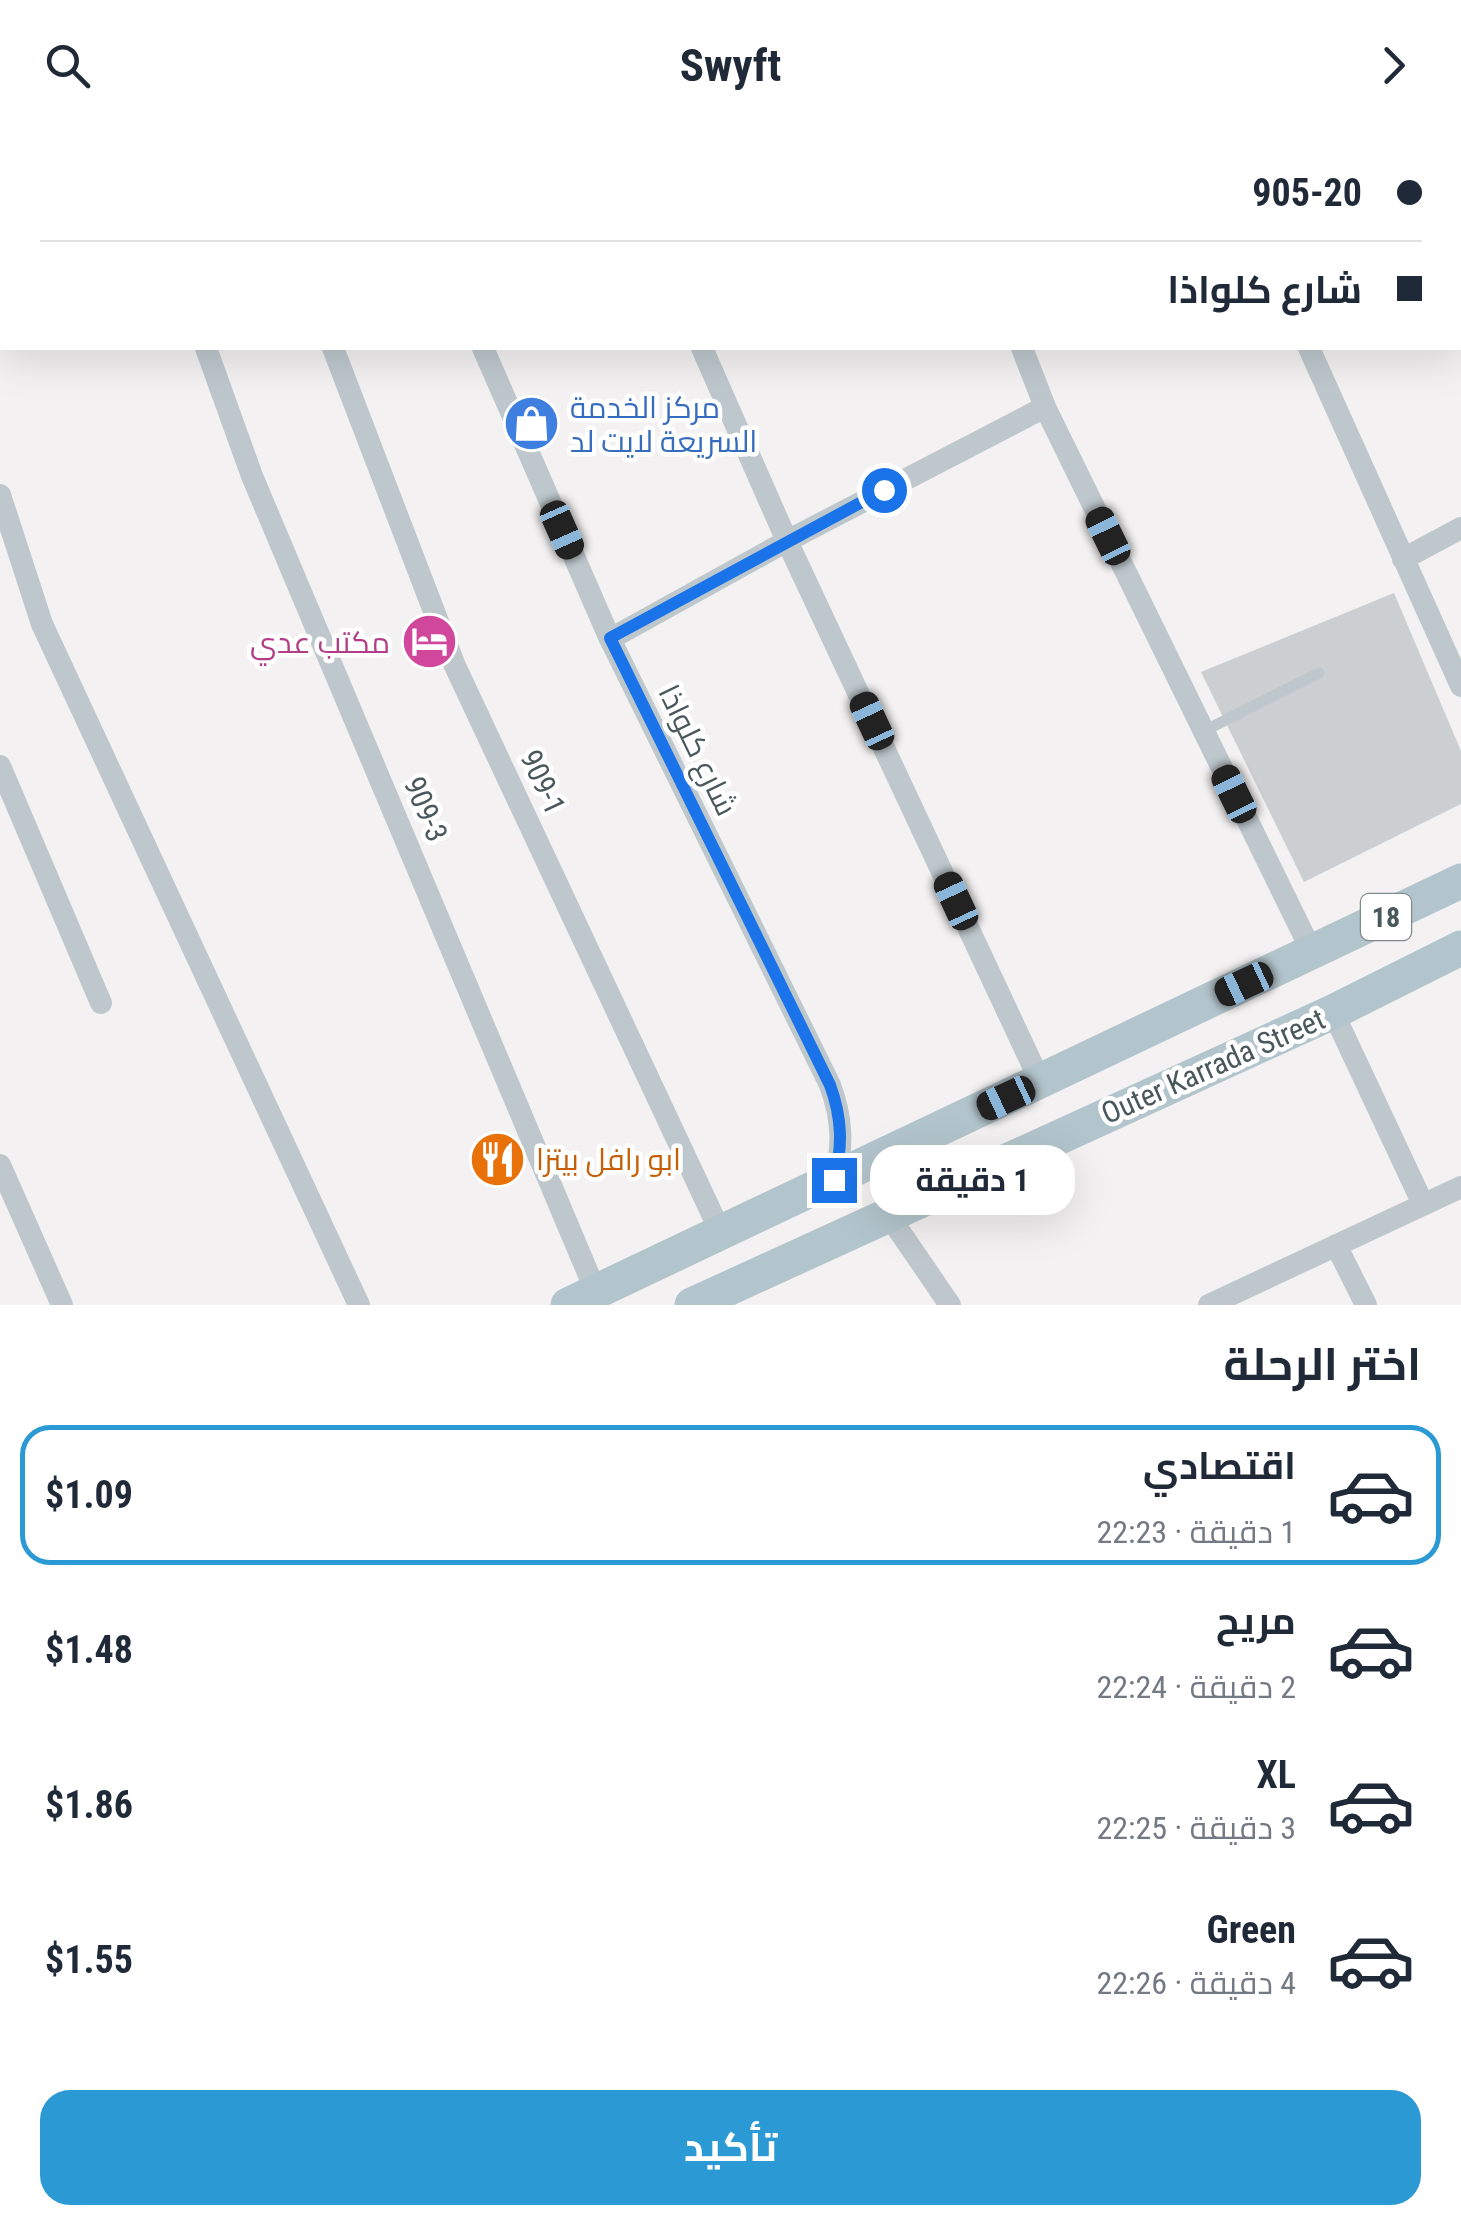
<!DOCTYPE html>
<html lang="ar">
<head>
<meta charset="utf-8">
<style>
	body { margin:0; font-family:"Roboto Condensed",Cairo,sans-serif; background:#f6f6f7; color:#1f2937; direction:rtl; height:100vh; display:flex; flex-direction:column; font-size:38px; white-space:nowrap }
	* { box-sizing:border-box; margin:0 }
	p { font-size:32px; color:#747a83 }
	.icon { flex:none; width:55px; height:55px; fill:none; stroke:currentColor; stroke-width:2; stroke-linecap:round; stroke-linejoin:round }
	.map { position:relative; height:1175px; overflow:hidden; direction:ltr }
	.panel { display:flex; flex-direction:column; background:#fff; flex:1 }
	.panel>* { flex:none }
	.top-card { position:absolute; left:0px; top:0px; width:1462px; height:220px; box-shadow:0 10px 40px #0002; direction:rtl; display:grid; align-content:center; height:220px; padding:0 40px; background:#fff }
	.end { position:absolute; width:45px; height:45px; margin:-22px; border:12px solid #1a73e8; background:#fff; box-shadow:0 0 0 5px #fff }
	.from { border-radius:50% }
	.bubble { position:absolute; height:70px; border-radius:30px; background:#fff; box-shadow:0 10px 40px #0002; font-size:32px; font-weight:700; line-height:70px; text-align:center; direction:rtl }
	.car { position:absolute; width:30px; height:60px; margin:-30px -15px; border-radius:12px; box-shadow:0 0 8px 2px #0007; background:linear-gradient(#222 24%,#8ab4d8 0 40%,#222 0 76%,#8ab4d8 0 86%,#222 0) }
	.top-card b { display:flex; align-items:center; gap:35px; height:95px; font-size:38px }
	.top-card b+b { border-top:2px solid #e0e1e3 }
	.top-card i { width:25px; height:25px; background:#1f2937 }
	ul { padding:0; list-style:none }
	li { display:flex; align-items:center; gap:30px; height:140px; margin:0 20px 15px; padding:0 20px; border:5px solid transparent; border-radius:30px }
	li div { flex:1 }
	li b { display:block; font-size:38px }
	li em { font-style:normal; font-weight:700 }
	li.active { border-color:#2a99d4 }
	li>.icon { width:90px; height:90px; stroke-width:1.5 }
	h2 { padding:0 40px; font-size:45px; line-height:120px }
	.primary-button { display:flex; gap:20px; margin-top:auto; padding:20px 40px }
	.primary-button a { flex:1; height:115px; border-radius:30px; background:#2a99d4; color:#fff; font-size:40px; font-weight:700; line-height:115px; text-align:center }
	header { display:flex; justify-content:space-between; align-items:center; height:130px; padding:0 40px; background:#fff; font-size:45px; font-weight:700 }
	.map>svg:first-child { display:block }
	.building { fill:#cbcfd2 }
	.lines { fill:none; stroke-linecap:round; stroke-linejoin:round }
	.service { stroke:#bec8cc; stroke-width:11 }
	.minor { stroke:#bec8cc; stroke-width:22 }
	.primary { stroke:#b3c5cc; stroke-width:35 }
	.route { stroke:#1a73e8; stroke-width:12 }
	.labels { text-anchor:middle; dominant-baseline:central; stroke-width:9; stroke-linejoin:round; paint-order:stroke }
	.shield { fill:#fff; stroke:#808a8d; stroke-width:2.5 }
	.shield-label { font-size:28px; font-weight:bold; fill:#4a585c }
	.shop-label { font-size:30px; fill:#366cbe; stroke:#fff; text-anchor:start }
	.hotel-label { font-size:30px; fill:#b23c85; stroke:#fff; text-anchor:end }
	.street-label { font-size:30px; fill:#4a585c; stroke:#fff }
	.food-label { font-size:30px; fill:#c56008; stroke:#fff; text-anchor:start }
</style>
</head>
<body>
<header><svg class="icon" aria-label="forward" viewBox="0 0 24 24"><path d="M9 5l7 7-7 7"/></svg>Swyft<svg class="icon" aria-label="search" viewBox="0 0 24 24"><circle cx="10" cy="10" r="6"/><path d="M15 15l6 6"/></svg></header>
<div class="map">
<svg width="1461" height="1175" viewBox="0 0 1461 1175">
	<rect width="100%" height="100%" fill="#f3f1f1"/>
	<path class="building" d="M1394 463 1461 621V674L1304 752 1201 542Z"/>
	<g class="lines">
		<path class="service" d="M1204 601 1319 543"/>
		<path class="minor" d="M128 0 129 2
			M251 0V2
			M421 0 422 2
			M620 0 621 2
			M934 0 935 2
			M1118 0 1119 2
			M1212 0 1213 2
			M1412 0 1414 2
			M1460 106 1461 109
			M206 218 252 346 596 1162
			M333 218 455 536 721 1103
			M483 218 610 509 830 955C842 988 844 1016 834 1050
			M702 218 787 411 1040 951
			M1022 218 1045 277 1312 822
			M1309 218 1461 556
			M0 365 42 494 359 1175
			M1403 429 1461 398
			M610 509 787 411 1045 277
			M0 636 101 873
			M1333 882 1423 1074
			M0 1035 62 1175
			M887 1083 950 1175
			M1336 1115 1366 1175
			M1209 1175 1461 1057"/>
		<path class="primary" d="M568 1175 1461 751
			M692 1175 1333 882 1461 818"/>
	</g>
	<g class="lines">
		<path class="route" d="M834 1050C843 1016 842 988 830 955L610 508 884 360"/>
	</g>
	<defs>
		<symbol id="shop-disc" viewBox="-11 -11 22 22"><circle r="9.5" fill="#3f7fe0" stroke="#fff"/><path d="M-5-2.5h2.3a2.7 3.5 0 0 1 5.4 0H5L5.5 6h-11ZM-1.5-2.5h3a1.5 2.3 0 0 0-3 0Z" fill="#fff"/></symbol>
		<symbol id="hotel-disc" viewBox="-11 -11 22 22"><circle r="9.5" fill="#d1479c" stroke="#fff"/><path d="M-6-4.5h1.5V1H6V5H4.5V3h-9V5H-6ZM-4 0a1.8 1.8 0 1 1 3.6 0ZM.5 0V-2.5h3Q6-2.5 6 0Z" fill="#fff"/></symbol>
		<symbol id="restaurant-disc" viewBox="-11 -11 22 22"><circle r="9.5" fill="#e8710a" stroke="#fff"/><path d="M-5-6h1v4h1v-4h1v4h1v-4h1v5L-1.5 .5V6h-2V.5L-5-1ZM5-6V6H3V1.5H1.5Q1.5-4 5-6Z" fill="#fff"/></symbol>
	</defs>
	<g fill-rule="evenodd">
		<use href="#shop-disc" x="500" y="262" width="63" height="63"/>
		<use href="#hotel-disc" x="398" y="480" width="63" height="63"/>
		<use href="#restaurant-disc" x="466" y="998" width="63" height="63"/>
	</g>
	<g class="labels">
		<rect class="shield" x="1361" y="764" width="50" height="46" rx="8"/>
		<g class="shield-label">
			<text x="1386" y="787">18</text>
		</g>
		<g class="shop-label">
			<text x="570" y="277">مركز الخدمة<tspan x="570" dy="34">السريعة لايت لد</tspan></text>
		</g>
		<g class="hotel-label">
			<text x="390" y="512">مكتب عدي</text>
		</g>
		<g class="street-label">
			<text transform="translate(698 620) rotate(64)">شارع كلواذا</text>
			<text transform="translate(543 652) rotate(65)">909-1</text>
			<text transform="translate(426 679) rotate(67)">909-3</text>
			<text transform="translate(1213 936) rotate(-24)">Outer Karrada Street</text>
		</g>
		<g class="food-label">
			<text x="536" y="1029">ابو رافل بيتزا</text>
		</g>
	</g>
</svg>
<i class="end from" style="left:884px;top:360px"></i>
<i class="end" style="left:834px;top:1050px"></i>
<div class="bubble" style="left:870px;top:1015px;width:205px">1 دقيقة</div>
<i class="car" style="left:562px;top:400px;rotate:156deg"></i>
<i class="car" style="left:1108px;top:406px;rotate:334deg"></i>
<i class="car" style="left:872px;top:591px;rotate:335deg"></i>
<i class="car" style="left:1234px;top:664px;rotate:334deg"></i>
<i class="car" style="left:956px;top:771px;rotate:335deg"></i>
<i class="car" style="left:1244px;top:854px;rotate:245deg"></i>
<i class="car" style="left:1006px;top:968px;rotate:245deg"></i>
<div class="top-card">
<b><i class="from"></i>905-20</b>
<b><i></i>شارع كلواذا</b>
</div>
</div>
<section class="panel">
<h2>اختر الرحلة</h2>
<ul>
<li class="active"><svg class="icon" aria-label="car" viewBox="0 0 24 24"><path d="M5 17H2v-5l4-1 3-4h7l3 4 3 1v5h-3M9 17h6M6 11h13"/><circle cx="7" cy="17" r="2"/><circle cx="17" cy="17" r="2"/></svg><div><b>اقتصادي</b><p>1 دقيقة · 22:23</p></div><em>$1.09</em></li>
<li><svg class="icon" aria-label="car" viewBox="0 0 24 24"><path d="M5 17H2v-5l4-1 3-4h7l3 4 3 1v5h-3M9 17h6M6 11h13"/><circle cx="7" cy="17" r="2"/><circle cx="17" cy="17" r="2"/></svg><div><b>مريح</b><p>2 دقيقة · 22:24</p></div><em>$1.48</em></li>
<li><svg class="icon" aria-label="car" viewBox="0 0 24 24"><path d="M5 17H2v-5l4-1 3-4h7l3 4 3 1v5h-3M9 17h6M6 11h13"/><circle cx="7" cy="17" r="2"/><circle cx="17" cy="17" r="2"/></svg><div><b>XL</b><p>3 دقيقة · 22:25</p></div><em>$1.86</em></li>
<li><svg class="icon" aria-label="car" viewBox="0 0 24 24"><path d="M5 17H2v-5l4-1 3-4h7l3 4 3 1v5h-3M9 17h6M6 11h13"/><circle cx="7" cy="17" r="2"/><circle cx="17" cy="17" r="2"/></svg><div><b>Green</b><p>4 دقيقة · 22:26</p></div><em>$1.55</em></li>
</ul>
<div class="primary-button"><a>تأكيد</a></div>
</section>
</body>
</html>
